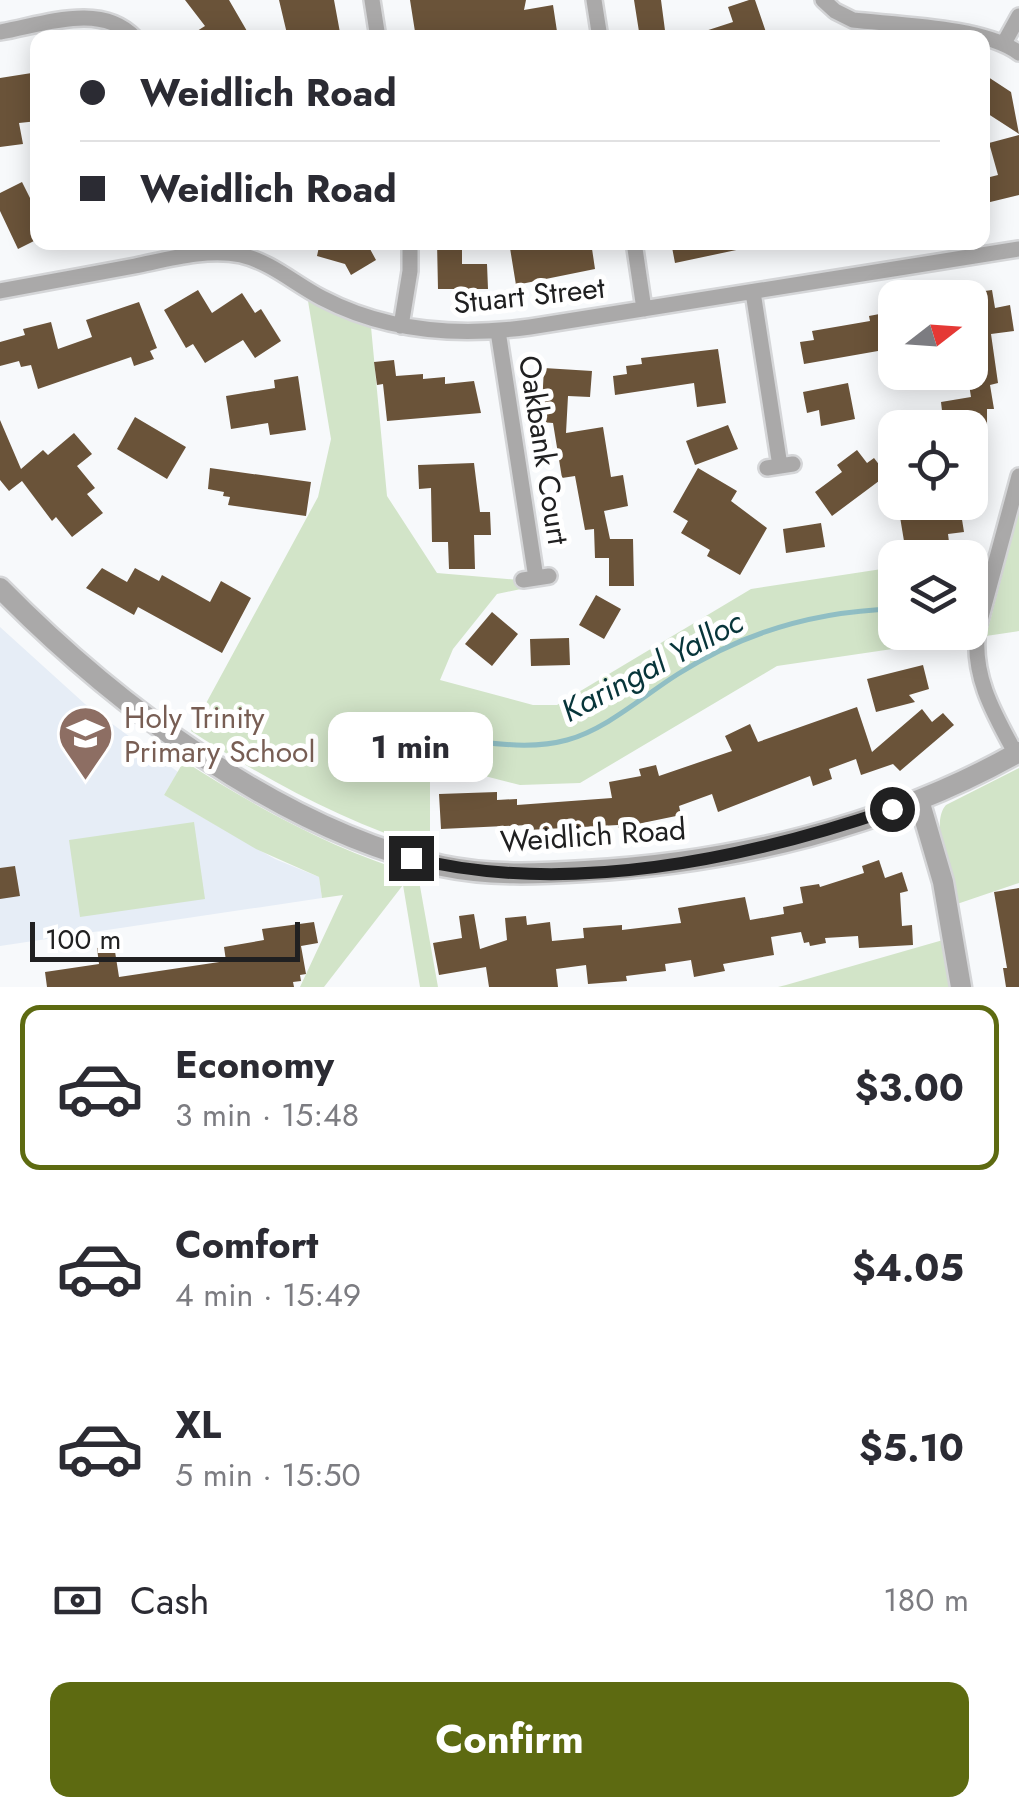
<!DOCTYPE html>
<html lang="en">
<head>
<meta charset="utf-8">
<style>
	body { margin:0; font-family:Jost,sans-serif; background:#f7f7f7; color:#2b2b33; height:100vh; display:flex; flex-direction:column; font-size:38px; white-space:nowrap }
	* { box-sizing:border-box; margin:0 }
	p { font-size:32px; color:#7c7c81 }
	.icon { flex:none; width:55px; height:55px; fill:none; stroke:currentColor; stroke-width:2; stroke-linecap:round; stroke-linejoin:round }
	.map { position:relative; height:987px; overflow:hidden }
	.panel { display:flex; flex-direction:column; background:#fff; flex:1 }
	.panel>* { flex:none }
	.banner { position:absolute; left:30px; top:30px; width:960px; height:220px; border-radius:20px; box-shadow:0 5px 25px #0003; display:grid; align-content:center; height:220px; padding:0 50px; background:#fff }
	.needle { width:65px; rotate:73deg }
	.fabs { position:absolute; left:878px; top:280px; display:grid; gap:20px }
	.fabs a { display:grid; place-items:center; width:110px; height:110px; border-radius:20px; background:#fff; box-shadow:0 5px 25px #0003; font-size:50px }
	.scale { position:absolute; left:30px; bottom:25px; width:270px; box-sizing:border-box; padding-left:10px; border:5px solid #202021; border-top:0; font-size:28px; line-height:35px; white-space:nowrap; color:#202021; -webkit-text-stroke:8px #fff; paint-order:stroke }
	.end { position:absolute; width:45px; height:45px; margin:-22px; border:12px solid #202021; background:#fff; box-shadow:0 0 0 5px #fff }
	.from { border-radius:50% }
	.bubble { position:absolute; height:70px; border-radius:20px; background:#fff; box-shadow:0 5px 25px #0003; font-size:32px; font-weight:700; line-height:70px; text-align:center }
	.banner b { display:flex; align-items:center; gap:35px; height:95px; font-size:38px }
	.banner b+b { border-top:2px solid #e1e1e2 }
	.banner i { width:25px; height:25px; background:#2b2b33 }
	ul { padding:18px 0 0; list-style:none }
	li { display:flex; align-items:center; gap:30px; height:165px; margin:0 20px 15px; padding:0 30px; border:5px solid transparent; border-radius:20px }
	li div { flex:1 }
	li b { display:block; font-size:38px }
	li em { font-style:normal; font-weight:700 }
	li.on { border-color:#5d6a11 }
	li>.icon { width:90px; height:90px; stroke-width:1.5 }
	.pay { display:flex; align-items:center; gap:25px; height:110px; padding:0 50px; font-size:38px }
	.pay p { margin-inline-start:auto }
	.action { display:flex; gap:20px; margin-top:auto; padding:20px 50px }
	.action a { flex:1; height:115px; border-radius:20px; background:#5d6a11; color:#fff; font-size:40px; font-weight:700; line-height:115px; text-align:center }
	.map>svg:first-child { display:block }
	.built { fill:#e6edf6 }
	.green { fill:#d2e4c8 }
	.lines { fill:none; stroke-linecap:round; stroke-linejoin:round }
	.stream { stroke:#90bec4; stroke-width:5 }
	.building { fill:#6a5339 }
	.minor-casing { stroke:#d5d6d8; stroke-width:20 }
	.tertiary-casing { stroke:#d5d6d8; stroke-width:25 }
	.minor { stroke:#aaa9a9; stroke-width:15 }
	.tertiary { stroke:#aaa9a9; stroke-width:20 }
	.route { stroke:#202021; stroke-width:12 }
	.labels { text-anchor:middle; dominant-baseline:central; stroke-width:10; stroke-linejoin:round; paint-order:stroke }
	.street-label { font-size:30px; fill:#202021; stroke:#fff }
	.education-label { font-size:30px; fill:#785e54; stroke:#fff; text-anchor:start }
	.water-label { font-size:32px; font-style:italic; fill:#07353a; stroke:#fff }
</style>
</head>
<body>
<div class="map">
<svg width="1019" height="987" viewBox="0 0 1019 987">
	<rect width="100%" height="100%" fill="#f7f9fb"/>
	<path class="built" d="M0 627 85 704 178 772 164 795 275 859 319 877 322 898 0 946Z"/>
	<path class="green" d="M308 301 371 327 387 496 437 573 520 580 521 589 497 594 453 649 440 680 533 705H557L751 589 895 567V632L968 633 967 638 777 666 580 783 520 785 430 762V849C344 822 266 780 191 731L318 497 331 439Z
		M1019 511V631L986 636Z
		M184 761C257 808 335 851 418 875L438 987H420L403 885 324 987H300L343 895 322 898 319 877 256 849 164 795Z
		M1019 768V883L957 904C952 880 929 823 946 805Z
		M194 822 205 899 80 917 69 840Z
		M943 940 952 987H778L786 985Z"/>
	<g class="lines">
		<path class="stream" d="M370 717C427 731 509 756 567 740 607 729 643 696 678 674 744 632 817 611 895 609"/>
	</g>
	<path class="building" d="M185 0H229L251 38H186L205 26Z
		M279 0H334L341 38H288Z
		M410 0H526L524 10 553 5 558 38H416Z
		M634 0H661L666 38H640Z
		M749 0H755L768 38H693V35L733 22 728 7Z
		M38 72V121L19 123 23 144 0 147V78Z
		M982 73 1011 92 1019 134 982 110Z
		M1019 135V195L982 204V179L998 175 989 143Z
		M22 182 38 214V239L18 249 0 211V193Z
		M320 242H371L370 249 376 260 351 275 345 264 317 256Z
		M437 242H462V264H487L488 289H438Z
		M509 242H591L595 269 516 285Z
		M671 242H741V249L675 263Z
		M198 290 212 313 242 293 255 313 261 309 281 341 255 358 243 340 205 363 193 344 186 348 164 310Z
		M992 290 995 308 1010 305 1014 331 991 334 998 383 990 385 994 409H987V430L970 433V428H944L941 402 971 397 967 372H970V293Z
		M139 302 157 348 150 351 154 359 134 366 131 357 38 389 31 365 21 367 19 361 0 366V342L25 335 23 329 51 322 58 349 92 337 86 320Z
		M895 311V348L804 364 800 342 814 340 812 331 870 321 869 316Z
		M718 349 726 403 697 407 694 383 615 395 613 376 627 374 626 366 642 364 641 358Z
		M394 360 396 376 423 374V379L445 377V384L474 381 481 413 387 421 383 384 377 385 374 362Z
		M544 368 592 371 590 397 568 396 566 433 603 427 611 477 623 475 628 506 604 511 610 539H633L634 586H609V558H595L594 529 585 530 575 476 562 478 553 423 541 422Z
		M298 376 306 430 270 435 268 423 231 429 226 396 275 388 274 380Z
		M848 383 855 419 821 426 819 410 807 413 803 392Z
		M135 417 186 447 167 479 117 449Z
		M0 420 21 469 43 450 48 455 74 433 92 454 77 466 95 488 87 494 103 513 72 537 56 517 52 521 22 481 9 491 0 480Z
		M728 425 738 449 695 465 686 441Z
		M857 450 867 463 874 458 887 475 832 516 815 492 842 472 837 465Z
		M474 463 480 512H490L491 535H474L475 569H449L448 542H432L431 488 419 489 418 465Z
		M210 468 311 482 306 516 228 505 230 497 223 496 224 492 208 489Z
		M698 468 737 491 731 501 767 528 740 575 707 556 710 550 681 533 688 521 673 512Z
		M960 507 964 532 948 534 951 558H935L932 543 905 547 900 517Z
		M821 523 825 547 786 553 783 529Z
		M102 568 127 582 135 568 159 581 162 575 210 602 221 581 251 598 222 653 138 607 134 615 86 588Z
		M596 595 621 609 604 639 579 625Z
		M492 612 518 634 492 666 465 644Z
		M569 638 570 665 531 666 530 639Z
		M923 665 929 689 909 695 915 702 876 712 867 679Z
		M857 707 872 752 922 709 932 722 943 713 954 725 900 771 893 764 861 775 856 759 829 769 832 779 813 786 810 776 718 812 712 794 679 806 681 815 618 828V825L528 830V825L441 829 439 794 497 792V800L517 799V805L612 798 609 782 641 776 639 769 656 765 659 776 732 751 725 736 750 724 758 742Z
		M879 860 885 878 902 872 908 891 900 893 902 926 912 925 913 945 859 948 858 936 825 938 826 943 810 946 809 942 804 943 801 932 771 937 774 955 723 964 725 971 694 977 691 960 665 964 666 971 626 976 627 981 588 984 586 965 556 969 558 987H489L486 967 439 975 433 943 462 938 459 916 474 914 480 949 507 940 505 918 526 916 527 925 550 922 552 941 584 938 583 928 622 925V930L681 923 678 908 745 897 750 920 784 914 783 907 803 903 800 887 819 884 820 887 864 873 862 866Z
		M15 866 20 896 0 899V868Z
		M1019 888V987H1006L1003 968H1007L994 892Z
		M314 922 318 943 301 946 306 974 300 975 301 981 293 982 294 987H47L45 972 99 964 97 948 114 945 119 977 226 961 224 947 264 940 262 929Z"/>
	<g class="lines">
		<defs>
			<path id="minor" d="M372 0 378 38
				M594 0 600 38
				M823 0 835 11 853 20C898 25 985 27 1019 53
				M0 32C42 25 101 1 135 38
				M1004 43 1019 16
				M634 242 644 309
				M0 291C45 283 90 274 135 266 169 259 207 248 241 255 271 262 295 284 322 298 387 332 458 337 530 327L1019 249
				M753 292 780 466
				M401 326 410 271V242
				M498 331 536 578
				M767 468 793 464
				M523 580 549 576
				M1016 754C994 714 971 675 978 628L1019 476"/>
			<path id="tertiary" d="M0 588C114 704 280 830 442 866 489 876 538 874 585 871 734 863 888 826 1019 752
				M919 800 943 882 961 987"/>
		</defs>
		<use href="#minor" class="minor-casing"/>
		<use href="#tertiary" class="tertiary-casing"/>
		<use href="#minor" class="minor"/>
		<use href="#tertiary" class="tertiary"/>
	</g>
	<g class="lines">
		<path class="route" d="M411 858C568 897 743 860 892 809"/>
	</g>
	<defs>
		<symbol id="school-pin" viewBox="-11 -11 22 30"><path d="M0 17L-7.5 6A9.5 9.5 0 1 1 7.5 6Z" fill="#8d6e63" stroke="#fff"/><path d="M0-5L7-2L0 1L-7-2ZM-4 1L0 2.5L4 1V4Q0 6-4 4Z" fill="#fff"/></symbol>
	</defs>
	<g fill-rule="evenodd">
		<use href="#school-pin" x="54" y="702" width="63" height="86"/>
	</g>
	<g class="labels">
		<g class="street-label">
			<text transform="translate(529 295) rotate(-6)">Stuart Street</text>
			<text transform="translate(544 450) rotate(81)">Oakbank Court</text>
			<text transform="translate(593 835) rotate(-4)">Weidlich Road</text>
		</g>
		<g class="education-label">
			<text x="124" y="717">Holy Trinity<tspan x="124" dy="34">Primary School</tspan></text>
		</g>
		<g class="water-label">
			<text transform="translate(652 666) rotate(-28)">Karingal Yalloc</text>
		</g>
	</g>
</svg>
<div class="fabs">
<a><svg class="needle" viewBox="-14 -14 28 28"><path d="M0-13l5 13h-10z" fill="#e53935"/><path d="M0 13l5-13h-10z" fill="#7c7c81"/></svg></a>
<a><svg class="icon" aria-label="locate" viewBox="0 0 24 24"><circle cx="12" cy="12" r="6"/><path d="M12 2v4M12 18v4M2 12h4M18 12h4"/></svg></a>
<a><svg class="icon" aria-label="layers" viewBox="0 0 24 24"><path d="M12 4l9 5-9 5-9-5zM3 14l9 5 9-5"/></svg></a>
</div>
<div class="scale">100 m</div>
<i class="end from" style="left:892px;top:809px"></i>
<i class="end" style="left:411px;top:858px"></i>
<div class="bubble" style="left:328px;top:712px;width:165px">1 min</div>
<div class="banner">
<b><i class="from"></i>Weidlich Road</b>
<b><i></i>Weidlich Road</b>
</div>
</div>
<section class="panel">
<ul>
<li class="on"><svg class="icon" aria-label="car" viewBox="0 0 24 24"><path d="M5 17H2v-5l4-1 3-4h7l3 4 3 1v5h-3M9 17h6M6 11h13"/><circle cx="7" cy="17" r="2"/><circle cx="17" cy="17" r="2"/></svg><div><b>Economy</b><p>3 min · 15:48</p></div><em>$3.00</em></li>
<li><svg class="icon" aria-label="car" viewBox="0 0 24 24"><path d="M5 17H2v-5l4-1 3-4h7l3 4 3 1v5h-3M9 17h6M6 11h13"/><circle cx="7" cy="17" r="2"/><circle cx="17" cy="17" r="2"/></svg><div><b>Comfort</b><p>4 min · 15:49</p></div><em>$4.05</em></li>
<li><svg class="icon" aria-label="car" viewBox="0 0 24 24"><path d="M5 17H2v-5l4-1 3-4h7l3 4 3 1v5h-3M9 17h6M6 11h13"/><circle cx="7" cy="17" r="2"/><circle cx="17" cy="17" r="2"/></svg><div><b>XL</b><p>5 min · 15:50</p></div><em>$5.10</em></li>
</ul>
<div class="pay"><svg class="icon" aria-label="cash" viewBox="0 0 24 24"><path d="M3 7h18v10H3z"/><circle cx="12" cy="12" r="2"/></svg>Cash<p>180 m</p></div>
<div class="action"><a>Confirm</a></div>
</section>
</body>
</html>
